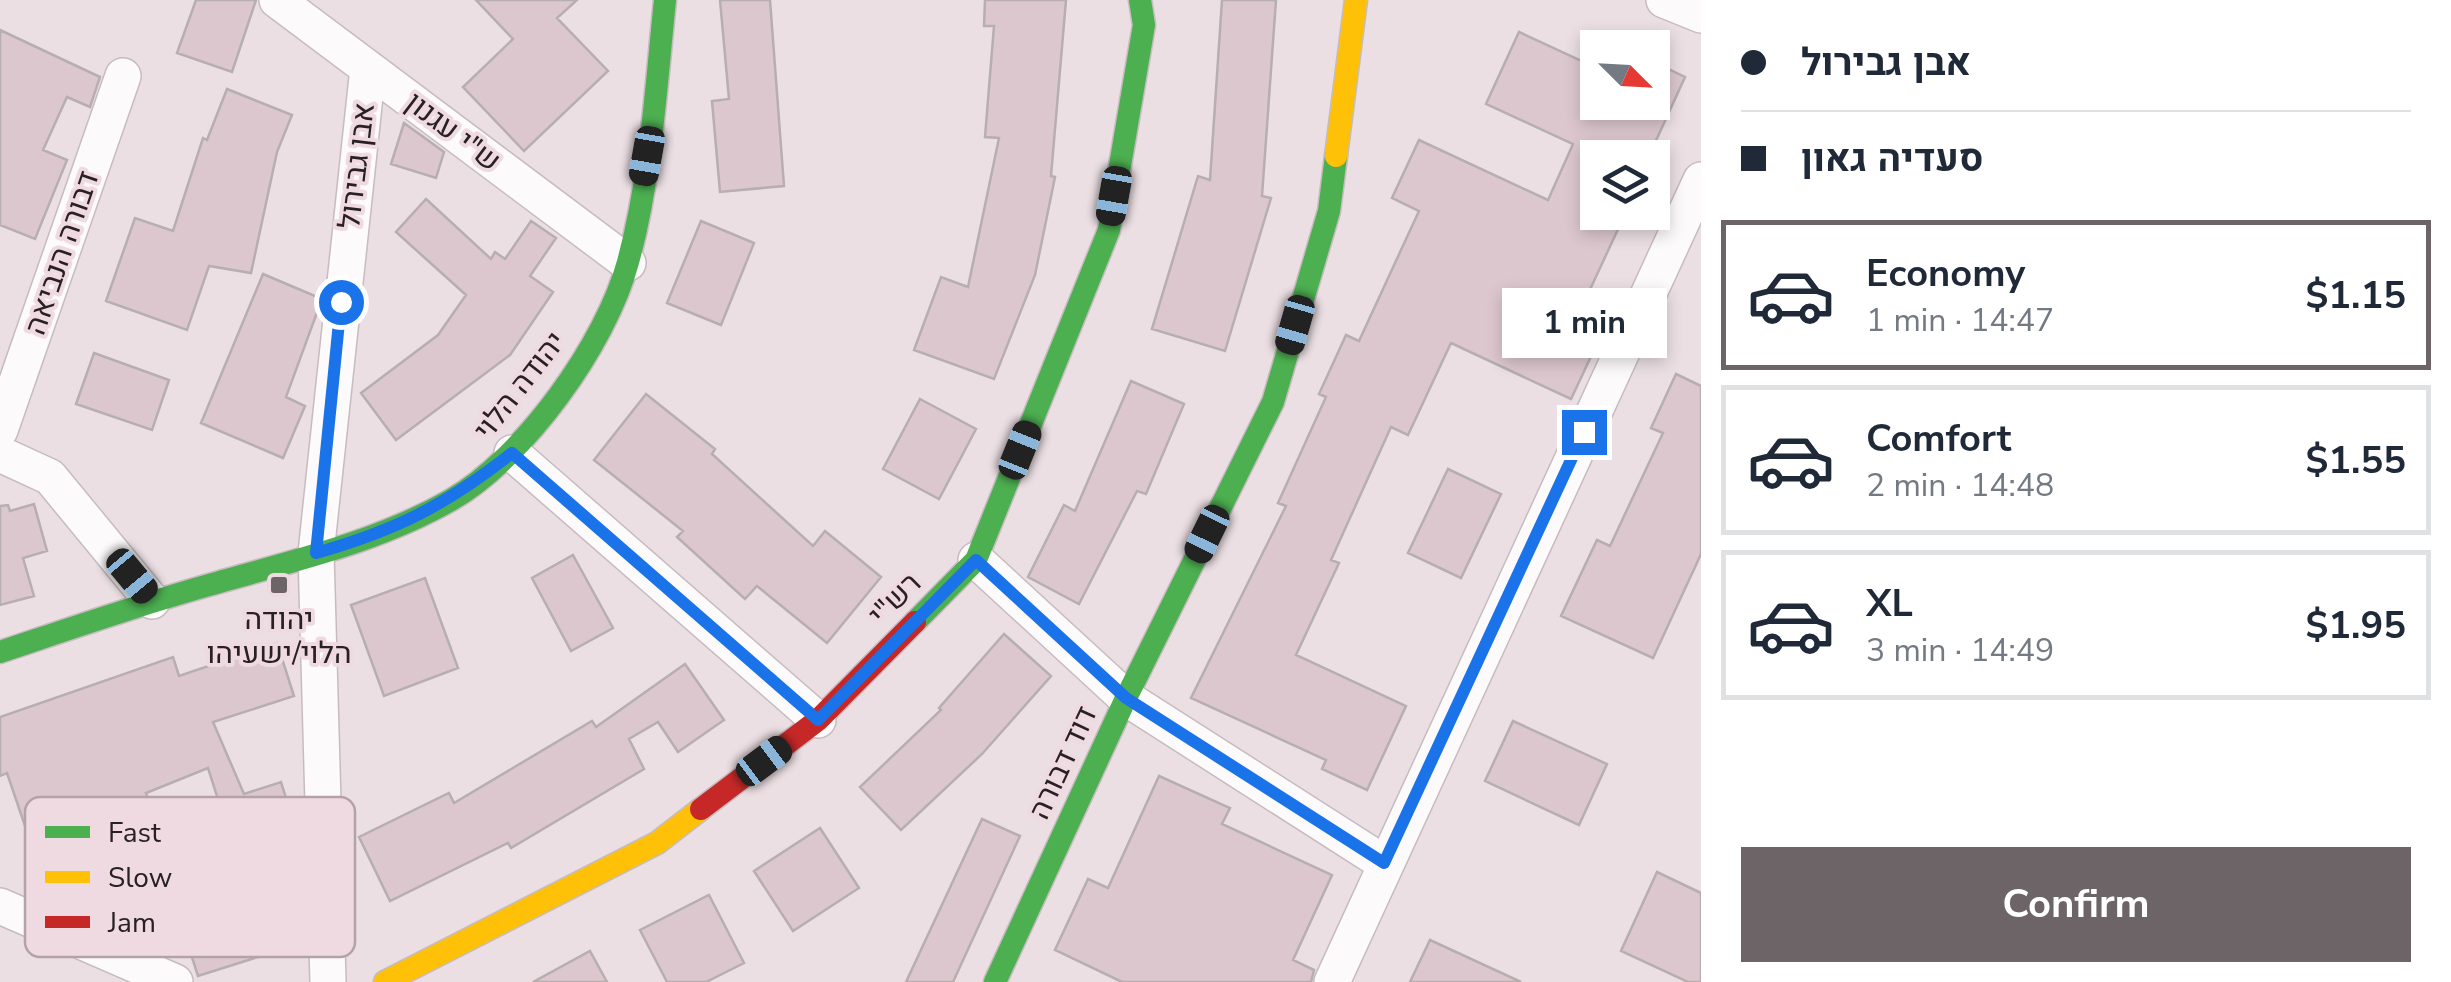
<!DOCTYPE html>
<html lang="en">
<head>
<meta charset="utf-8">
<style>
	body { margin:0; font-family:"Nunito Sans",Heebo,sans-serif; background:#f2f2f3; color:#1f2937; height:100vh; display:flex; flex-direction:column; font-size:38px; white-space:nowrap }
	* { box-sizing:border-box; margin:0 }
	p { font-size:32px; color:#747a83 }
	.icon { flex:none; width:55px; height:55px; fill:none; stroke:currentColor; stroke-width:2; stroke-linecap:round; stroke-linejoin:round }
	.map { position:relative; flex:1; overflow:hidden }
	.panel { display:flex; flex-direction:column; background:#fff; width:750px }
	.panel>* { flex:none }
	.top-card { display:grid; align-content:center; height:220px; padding:0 40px; background:#fff }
	.needle { width:65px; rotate:114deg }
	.buttons { position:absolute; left:1580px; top:30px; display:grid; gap:20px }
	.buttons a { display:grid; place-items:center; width:90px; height:90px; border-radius:0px; background:#fff; box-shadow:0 5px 15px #0003; font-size:50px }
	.end { position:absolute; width:45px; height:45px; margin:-22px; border:12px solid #1a73e8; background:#fff; box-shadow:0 0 0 5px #fff }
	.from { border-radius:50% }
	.bubble { position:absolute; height:70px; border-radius:0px; background:#fff; box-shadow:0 5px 15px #0003; font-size:32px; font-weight:700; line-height:70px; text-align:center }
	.car { position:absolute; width:30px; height:60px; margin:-30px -15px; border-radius:12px; box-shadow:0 0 8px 2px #0007; background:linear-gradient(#222 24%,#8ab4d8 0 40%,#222 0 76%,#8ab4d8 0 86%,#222 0) }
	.top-card b { display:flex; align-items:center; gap:35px; height:95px; font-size:38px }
	.top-card b+b { border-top:2px solid #e0e1e3 }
	.top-card i { width:25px; height:25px; background:#1f2937 }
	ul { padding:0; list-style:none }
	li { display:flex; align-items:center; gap:30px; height:150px; margin:0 20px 15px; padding:0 20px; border:5px solid #e0e1e3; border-radius:0px }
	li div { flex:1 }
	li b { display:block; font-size:38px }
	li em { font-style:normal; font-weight:700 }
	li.current { border-color:#6c6466 }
	li>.icon { width:90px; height:90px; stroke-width:1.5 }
	.action { display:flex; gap:20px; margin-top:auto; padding:20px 40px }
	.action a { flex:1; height:115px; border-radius:0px; background:#6c6466; color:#fff; font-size:40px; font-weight:700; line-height:115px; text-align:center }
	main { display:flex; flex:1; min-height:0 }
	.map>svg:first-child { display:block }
	.building { fill:#ddc7cf; stroke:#b7aeb0; stroke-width:2.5 }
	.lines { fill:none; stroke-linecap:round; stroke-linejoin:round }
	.street-casing { stroke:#c6bcc0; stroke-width:38 }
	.fast-casing { stroke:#c6bcc0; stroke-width:25 }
	.slow-casing { stroke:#c6bcc0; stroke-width:25 }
	.jam-casing { stroke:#c6bcc0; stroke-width:25 }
	.street { stroke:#fcfafb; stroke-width:35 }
	.fast { stroke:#4caf50; stroke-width:22 }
	.slow { stroke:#ffc107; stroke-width:22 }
	.jam { stroke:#c62828; stroke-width:22 }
	.route { stroke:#1a73e8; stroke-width:12 }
	.poi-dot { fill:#6c6466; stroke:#f0dae1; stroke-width:4 }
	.labels { text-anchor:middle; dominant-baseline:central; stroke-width:8; stroke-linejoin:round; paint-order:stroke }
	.street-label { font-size:30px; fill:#282123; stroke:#f0dae1 }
	.poi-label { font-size:30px; fill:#282123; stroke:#f0dae1 }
	.key { fill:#f0dae1; stroke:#b4a2a8; stroke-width:2.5 }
	.key-label { font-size:28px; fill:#282123 }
</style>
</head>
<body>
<main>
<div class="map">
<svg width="1701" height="982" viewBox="0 0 1701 982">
	<rect width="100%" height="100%" fill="#ebdfe3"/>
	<path class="building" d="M196 0H256L232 72 177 53Z
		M476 0H577L557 18 608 71 524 151 463 87 513 39Z
		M720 0H770L784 186 720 192 712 101 729 99Z
		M985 0H1066L1051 176 1055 177 1035 275 994 379 914 350 941 277 968 287 999 138 985 137 994 26H984Z
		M1222 0H1276L1262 196 1271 198 1225 351 1152 329 1198 176 1210 180Z
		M0 30 100 77 90 107 67 97 43 150 67 160 35 239 0 225Z
		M1519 32 1597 68 1582 102H1593L1598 92V102H1652V61L1685 77 1648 158H1598V212H1626L1568 337 1594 350 1571 399 1451 343 1408 435 1391 427 1331 560 1339 563 1296 655 1406 706 1367 790 1322 769 1326 760 1191 698 1286 506 1278 503 1326 397 1319 394 1346 335 1359 341 1419 211 1392 198 1419 140 1548 200 1573 144 1486 104Z
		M227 89 292 115 277 152 251 273 209 266 187 330 106 301 135 218 173 231 203 138 207 140Z
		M404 123 444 152 436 178 391 164Z
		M426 199 491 259 495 252 505 259 531 221 556 238 530 276 553 292 510 355 396 440 361 393 438 335 466 295 396 232Z
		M701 221 754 243 721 325 667 303Z
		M263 274 322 299 286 397 305 406 283 458 201 423Z
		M94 353 169 380 152 430 76 404Z
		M1676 374 1701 386V554L1653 658 1561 616 1597 540 1610 546 1663 433 1651 428Z
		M1131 381 1184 404 1146 494 1137 491 1079 604 1028 577 1064 505 1075 511Z
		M646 394 715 449 712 454 813 546 825 531 881 577 827 643 757 586 745 599 677 537 683 531 594 460Z
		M920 399 976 429 939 499 883 469Z
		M1448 469 1501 494 1461 578 1408 553Z
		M34 504 47 551 23 558 34 596 0 605V506L8 505 10 511Z
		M573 555 613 628 571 651 532 578Z
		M425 578 458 668 384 696 351 605Z
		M1004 634 1051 676 982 754 901 830 860 787 941 710 939 708Z
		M277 643 294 696 213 722 244 794 281 782 300 842 238 862 208 768 146 793 176 888 118 907 86 806 25 826 7 773 0 776V717L173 657 179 676Z
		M685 664 724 720 678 752 658 722 629 739 644 769 511 848 508 843 390 901 359 837 449 793 454 803 592 721 596 727Z
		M1513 721 1607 764 1579 825 1485 781Z
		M1159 776 1230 808 1222 824 1332 875 1293 960 1314 970 1311 982H1122L1055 950 1088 879 1108 888Z
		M982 819 1020 836 953 982H906Z
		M820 828 859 888 793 931 754 871Z
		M1657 872 1701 893V982H1688L1621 951Z
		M264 889 283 949 198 976 179 917Z
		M709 895 744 963 706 982H667L640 930Z
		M1430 940 1521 982H1410Z
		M590 951 607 982H533Z"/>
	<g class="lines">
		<defs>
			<path id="street" d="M277 0 628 263
				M1664 0 1701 15
				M0 430 123 76
				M512 453 818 720
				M0 454 50 477 152 601
				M976 560 1126 698 1384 863
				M0 906 175 982
				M328 982 316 553 368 68
				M1332 982 1701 180"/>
			<path id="fast" d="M915 622 976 560 1109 230 1144 25 1140 0
				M0 652C69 629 138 605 209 585 291 561 376 543 451 500 524 458 606 344 628 262 651 178 656 87 665 0
				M995 982 1126 698 1273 402 1329 211 1336 156"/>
			<path id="slow" d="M1336 156 1356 0
				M385 982 657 843 701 809"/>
			<path id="jam" d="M701 809 818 720 915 622"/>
		</defs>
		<use href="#street" class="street-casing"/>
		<use href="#fast" class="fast-casing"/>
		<use href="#slow" class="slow-casing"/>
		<use href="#jam" class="jam-casing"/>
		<use href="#street" class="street"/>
		<use href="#fast" class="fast"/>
		<use href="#slow" class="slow"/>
		<use href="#jam" class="jam"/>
	</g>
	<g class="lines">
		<path class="route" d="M341 302 316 553C397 530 446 505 512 453L818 720 976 560 1126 698 1384 863 1584 432"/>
	</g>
	<rect class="poi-dot" x="269" y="575" width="20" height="20" rx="5"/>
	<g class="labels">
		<g class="street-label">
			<text transform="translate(453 132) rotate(37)">ש"י עגנון</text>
			<text transform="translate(357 166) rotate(-83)">אבן גבירול</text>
			<text transform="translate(62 253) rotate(-71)">דבורה הנביאה</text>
			<text transform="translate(520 386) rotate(-52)">יהודה הלוי</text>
			<text transform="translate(895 599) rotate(-45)">רש"י</text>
			<text transform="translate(1063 763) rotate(-65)">דוד דבורה</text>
		</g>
		<g class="poi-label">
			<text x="279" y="619">יהודה<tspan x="279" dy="34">הלוי/ישעיהו</tspan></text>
		</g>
	</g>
	<rect x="25" y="797" width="330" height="160" rx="15" class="key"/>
	<rect x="45" y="826" width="45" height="12" fill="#4caf50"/>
	<rect x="45" y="871" width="45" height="12" fill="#ffc107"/>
	<rect x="45" y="916" width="45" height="12" fill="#c62828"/>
	<g class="key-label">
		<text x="108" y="842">Fast</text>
		<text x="108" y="887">Slow</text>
		<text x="108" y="932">Jam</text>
	</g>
</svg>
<div class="buttons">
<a><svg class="needle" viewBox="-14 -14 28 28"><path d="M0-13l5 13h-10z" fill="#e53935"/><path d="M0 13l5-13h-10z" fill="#747a83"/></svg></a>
<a><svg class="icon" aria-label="layers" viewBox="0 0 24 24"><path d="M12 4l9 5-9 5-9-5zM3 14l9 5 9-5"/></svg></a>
</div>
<i class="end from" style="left:341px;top:302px"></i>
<i class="end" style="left:1584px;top:432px"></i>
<div class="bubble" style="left:1502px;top:288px;width:165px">1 min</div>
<i class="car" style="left:647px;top:156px;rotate:190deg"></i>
<i class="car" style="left:1114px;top:196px;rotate:190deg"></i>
<i class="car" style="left:1295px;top:325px;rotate:196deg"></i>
<i class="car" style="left:1020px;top:450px;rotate:22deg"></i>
<i class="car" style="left:1207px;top:534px;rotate:206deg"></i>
<i class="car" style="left:132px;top:576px;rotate:140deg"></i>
<i class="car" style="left:764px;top:761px;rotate:53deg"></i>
</div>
<section class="panel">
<div class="top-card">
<b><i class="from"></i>אבן גבירול</b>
<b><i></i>סעדיה גאון</b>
</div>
<ul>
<li class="current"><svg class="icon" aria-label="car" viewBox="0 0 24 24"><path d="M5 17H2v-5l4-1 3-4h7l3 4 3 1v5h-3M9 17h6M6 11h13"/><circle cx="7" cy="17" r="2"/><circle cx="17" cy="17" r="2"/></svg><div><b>Economy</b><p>1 min · 14:47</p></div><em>$1.15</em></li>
<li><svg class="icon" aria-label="car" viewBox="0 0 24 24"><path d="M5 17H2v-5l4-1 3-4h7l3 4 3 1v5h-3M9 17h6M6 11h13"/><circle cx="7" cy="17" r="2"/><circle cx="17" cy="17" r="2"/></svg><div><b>Comfort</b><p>2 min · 14:48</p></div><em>$1.55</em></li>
<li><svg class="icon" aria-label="car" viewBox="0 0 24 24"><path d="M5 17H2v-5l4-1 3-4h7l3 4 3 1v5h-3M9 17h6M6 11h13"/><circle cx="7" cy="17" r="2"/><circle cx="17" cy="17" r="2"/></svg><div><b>XL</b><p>3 min · 14:49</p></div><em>$1.95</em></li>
</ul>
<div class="action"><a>Confirm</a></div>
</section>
</main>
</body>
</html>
